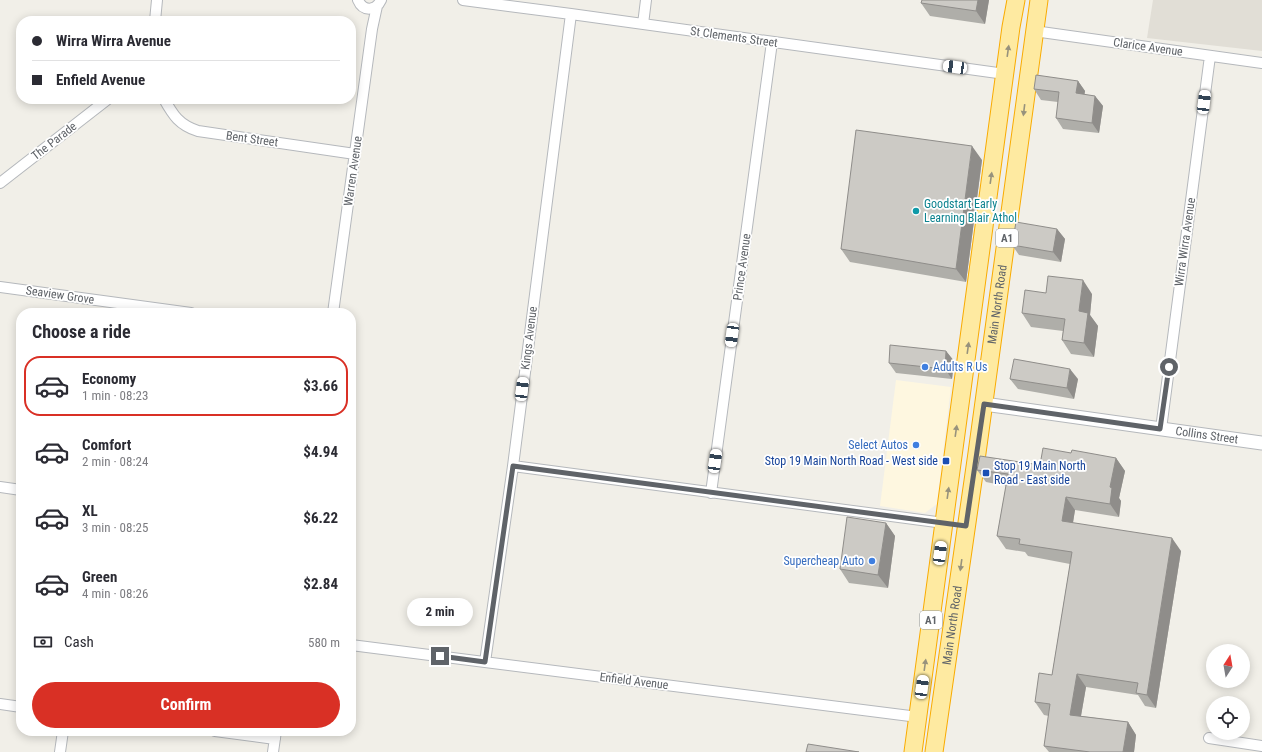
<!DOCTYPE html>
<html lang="en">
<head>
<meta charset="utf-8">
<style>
	body { margin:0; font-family:"Roboto Condensed",sans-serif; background:#f7f7f7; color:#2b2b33; height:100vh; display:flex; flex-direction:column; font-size:15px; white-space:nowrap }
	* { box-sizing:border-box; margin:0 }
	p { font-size:13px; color:#7c7c81 }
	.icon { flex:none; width:22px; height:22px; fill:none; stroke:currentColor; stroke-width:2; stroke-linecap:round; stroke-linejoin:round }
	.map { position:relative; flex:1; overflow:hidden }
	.details { position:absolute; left:16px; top:308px; width:340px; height:428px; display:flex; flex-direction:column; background:#fff; border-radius:16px; box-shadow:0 2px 10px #0003 }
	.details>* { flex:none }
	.hud { position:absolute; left:16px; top:16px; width:340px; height:88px; border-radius:16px; box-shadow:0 2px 10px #0003; display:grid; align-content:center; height:88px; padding:0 16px; background:#fff }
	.needle { width:26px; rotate:11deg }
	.tools { position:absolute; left:1206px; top:644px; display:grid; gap:8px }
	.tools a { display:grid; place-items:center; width:44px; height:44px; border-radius:50%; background:#fff; box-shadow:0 2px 10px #0003; font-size:20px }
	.end { position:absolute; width:18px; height:18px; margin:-9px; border:5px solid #5f6368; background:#fff; box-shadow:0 0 0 2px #fff }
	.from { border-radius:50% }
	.bubble { position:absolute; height:28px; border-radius:14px; background:#fff; box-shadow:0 2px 10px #0003; font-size:13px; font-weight:700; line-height:28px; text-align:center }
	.car { position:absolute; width:12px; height:24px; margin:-12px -6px; border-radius:5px; box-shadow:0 0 3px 1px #0007; background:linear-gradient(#fff 24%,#345 0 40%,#fff 0 76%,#345 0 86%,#fff 0) }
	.hud b { display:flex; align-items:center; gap:14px; height:38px; font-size:15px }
	.hud b+b { border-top:1px solid #e1e1e2 }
	.hud i { width:10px; height:10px; background:#2b2b33 }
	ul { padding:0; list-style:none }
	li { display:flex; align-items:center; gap:12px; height:60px; margin:0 8px 6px; padding:0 8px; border:2px solid transparent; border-radius:16px }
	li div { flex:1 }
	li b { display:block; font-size:15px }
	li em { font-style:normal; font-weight:700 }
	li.active { border-color:#d93025 }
	li>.icon { width:36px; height:36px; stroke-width:1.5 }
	h2 { padding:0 16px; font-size:18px; line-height:48px }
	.pay { display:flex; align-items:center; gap:10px; height:44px; padding:0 16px; font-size:15px }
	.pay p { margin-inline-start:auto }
	.cta { display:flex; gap:8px; margin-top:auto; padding:8px 16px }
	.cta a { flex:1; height:46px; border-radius:24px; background:#d93025; color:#fff; font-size:16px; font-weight:700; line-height:46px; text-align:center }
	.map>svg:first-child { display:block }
	.commercial { fill:#fef7e0 }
	.education { fill:#e1ded6 }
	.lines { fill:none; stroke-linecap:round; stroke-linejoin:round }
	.minor-casing { stroke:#b5b8bc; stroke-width:12 }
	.tertiary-casing { stroke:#b5b8bc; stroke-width:15 }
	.trunk-casing { stroke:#f9ab00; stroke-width:19 }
	.minor { stroke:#fff; stroke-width:10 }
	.tertiary { stroke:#fff; stroke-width:13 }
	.trunk { stroke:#feeaa1; stroke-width:17 }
	.wall { fill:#afaea9 }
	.shaded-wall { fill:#8f8d8a }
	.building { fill:#cccac5; stroke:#8f8d8a }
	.oneway { fill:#97927c }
	.route { stroke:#5f6368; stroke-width:5 }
	.culture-dot { fill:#0f9aa8; stroke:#fff; stroke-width:1.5 }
	.shop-dot { fill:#3f7fe0; stroke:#fff; stroke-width:1.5 }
	.transit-dot { fill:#1a4fb4; stroke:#fff; stroke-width:1.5 }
	.labels { text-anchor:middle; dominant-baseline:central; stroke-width:3.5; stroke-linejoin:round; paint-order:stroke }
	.shield { fill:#fff; stroke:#8f9295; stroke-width:1 }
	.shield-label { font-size:11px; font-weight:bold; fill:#5f6368 }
	.street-label { font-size:12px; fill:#5f6368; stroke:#fff }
	.culture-label { font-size:12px; fill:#0d838f; stroke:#fff; text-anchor:start }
	.shop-label { font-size:12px; fill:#366cbe; stroke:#fff; text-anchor:end }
	.transit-label { font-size:12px; fill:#164399; stroke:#fff; text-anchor:end }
</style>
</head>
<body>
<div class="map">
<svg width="1262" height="752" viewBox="0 0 1262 752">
	<rect width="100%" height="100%" fill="#f1efe8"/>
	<path class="commercial" d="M896 380 951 387 937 504 925 513 880 506Z"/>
	<path class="education" d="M1153 0H1262V51L1147 38Z"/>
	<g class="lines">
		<defs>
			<path id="minor" d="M358 0C363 12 376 11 381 0
				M463 0 571 14 1005 74
				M155 21 157 0
				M643 24 646 0
				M1034 31 1262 63
				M164 99C173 115 179 125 198 131L355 154
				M0 183 108 99
				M0 287 191 313
				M333 313 372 29 377 6
				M1161 429 1210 56
				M513 466 944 523
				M0 487 21 490
				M711 493 772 42
				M351 645 918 717
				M485 662 513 466 571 14
				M0 704 21 707
				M215 731 275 739
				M1209 738 1262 746
				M60 752 63 731
				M273 752 276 731"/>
			<g id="tertiary">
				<path id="s1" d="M984 404 1262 443"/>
			</g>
			<g id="trunk">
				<path d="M913 752 1011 27 1016 0"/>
				<path id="s2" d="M934 752 977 453 1039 0"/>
			</g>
		</defs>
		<use href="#minor" class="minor-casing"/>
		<use href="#tertiary" class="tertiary-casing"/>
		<use href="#trunk" class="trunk-casing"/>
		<use href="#minor" class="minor"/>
		<use href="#tertiary" class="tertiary"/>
		<use href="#trunk" class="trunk"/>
	</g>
	<path class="wall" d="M922 0H989L985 24 930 16 921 3Z
		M1078 81 1085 91 1084 95 1095 96 1103 106 1099 133 1063 129 1056 118 1058 102 1041 100 1034 89Z
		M982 160 966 282 850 262 841 249Z
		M1057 229 1065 239 1061 262 1019 255 1012 245Z
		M1046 293 1092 294 1090 315 1098 326 1094 357 1071 354 1062 340 1063 331 1031 327 1022 313Z
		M946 351 954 361 952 379 896 373 889 363Z
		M1010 379H1078L1074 399 1018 389Z
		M1071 453 1116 458 1125 471 1119 498 1121 501 1119 517 1075 510 1073 523 1181 551 1156 708 1145 706 1138 695 1086 687 1081 716 1128 722 1136 735 1134 752H1049L1044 746 1049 716 1044 715 1035 702 1052 675 1070 564 1028 556 1025 552 1006 549 997 536 1006 486 986 482 977 470 1040 465Z
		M886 523 895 536 888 588 849 583 840 569Z"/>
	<path class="shaded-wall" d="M978 0H989L985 24 976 11Z
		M1078 81 1085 91 1083 104 1076 93Z
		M1095 96 1103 106 1099 133 1092 123Z
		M972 146 982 160 966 282 956 269Z
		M1057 229 1065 239 1061 262 1053 252Z
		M1083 280 1092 294 1090 315 1098 326 1094 357 1084 343 1079 311Z
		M946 351 954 361 952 379 945 369Z
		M1070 369 1078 379 1074 399 1067 388Z
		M1116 458 1125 471 1119 498 1121 501 1119 517 1110 504V487Z
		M1066 497 1075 510 1071 534 1062 521Z
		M886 523 895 536 888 588 878 575Z
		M1172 538 1181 551 1156 708 1147 695Z
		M1077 674 1086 687 1079 727 1070 715Z
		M1128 722 1136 735 1134 752H1123Z"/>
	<path class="building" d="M922 0H978L976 11 921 3Z
		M1036 75 1078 81 1076 93 1095 96 1092 123 1056 118 1059 92 1034 89Z
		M856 130 972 146 956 269 841 249Z
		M1016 222 1057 229 1053 252 1012 245Z
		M1048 276 1083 280 1079 311 1088 313 1084 343 1062 340 1065 319 1022 313 1025 290 1046 293Z
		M890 345 946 351 945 369 889 363Z
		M1014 359 1070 369 1067 388 1010 379Z
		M1043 448 1071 453 1072 450 1116 458 1110 487 1112 488 1110 504 1066 497 1062 521 1172 538 1147 695 1136 693 1138 683 1077 674 1070 715 1128 722 1123 752H1090L1044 746 1050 704 1035 702 1039 673 1052 675 1072 552 1019 544 1020 539 997 536 1008 474 977 470 980 456 1040 465Z
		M847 517 886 523 878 575 840 569Z
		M808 744 859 752H806Z"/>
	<defs><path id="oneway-solid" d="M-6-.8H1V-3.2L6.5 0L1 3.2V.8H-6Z"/></defs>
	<g class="oneway">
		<use href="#oneway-solid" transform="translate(1008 51) rotate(-82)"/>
		<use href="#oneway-solid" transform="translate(1024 110) rotate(97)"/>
		<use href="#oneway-solid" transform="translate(991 178) rotate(-82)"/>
		<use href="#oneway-solid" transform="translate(968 348) rotate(-82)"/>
		<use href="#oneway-solid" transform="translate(956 431) rotate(-82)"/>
		<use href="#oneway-solid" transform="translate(948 493) rotate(-82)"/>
		<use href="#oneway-solid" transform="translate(961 565) rotate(98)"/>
		<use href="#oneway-solid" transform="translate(925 665) rotate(-82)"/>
	</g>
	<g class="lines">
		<path class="route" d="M440 656 485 662 513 466 966 526 984 404 1160 429 1169 367"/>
	</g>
	<circle class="culture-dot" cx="916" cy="211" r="4"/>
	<g class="shop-dot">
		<circle cx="925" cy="367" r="4"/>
		<circle cx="916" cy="445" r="4"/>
		<circle cx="872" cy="561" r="4"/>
	</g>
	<g class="transit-dot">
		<rect x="942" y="457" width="8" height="8" rx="2"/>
		<rect x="982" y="469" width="8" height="8" rx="2"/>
	</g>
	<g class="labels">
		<g class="shield">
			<rect x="996" y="229" width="22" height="18" rx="3"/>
			<rect x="920" y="611" width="22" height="18" rx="3"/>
		</g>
		<g class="shield-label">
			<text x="1007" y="238">A1</text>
			<text x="931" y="620">A1</text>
		</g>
		<g class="street-label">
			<text transform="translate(734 37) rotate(8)">St Clements Street</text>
			<text transform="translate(1148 47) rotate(8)">Clarice Avenue</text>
			<text transform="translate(252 139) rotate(8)">Bent Street</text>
			<text transform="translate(54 141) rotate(-38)">The Parade</text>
			<text transform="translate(353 171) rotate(-82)">Warren Avenue</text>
			<text transform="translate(1185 242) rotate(-82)">Wirra Wirra Avenue</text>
			<text transform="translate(742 267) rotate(-82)">Prince Avenue</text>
			<text transform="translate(60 295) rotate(8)">Seaview Grove</text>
			<text stroke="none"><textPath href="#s2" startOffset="452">Main North Road</textPath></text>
			<text transform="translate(529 338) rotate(-83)">Kings Avenue</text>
			<text stroke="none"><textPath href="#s1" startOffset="225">Collins Street</textPath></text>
			<text stroke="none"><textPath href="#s2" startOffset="128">Main North Road</textPath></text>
			<text transform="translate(634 681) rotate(7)">Enfield Avenue</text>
		</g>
		<g class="culture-label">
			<text x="924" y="204">Goodstart Early<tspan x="924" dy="14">Learning Blair Athol</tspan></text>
		</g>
		<g class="shop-label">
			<text x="933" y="367" text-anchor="start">Adults R Us</text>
			<text x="908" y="445">Select Autos</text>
			<text x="864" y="561">Supercheap Auto</text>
		</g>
		<g class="transit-label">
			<text x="938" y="461">Stop 19 Main North Road - West side</text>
			<text x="994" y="466" text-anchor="start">Stop 19 Main North<tspan x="994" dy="14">Road - East side</tspan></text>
		</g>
	</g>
</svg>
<div class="tools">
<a><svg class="needle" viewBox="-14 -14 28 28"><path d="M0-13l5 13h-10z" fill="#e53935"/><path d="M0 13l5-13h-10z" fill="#7c7c81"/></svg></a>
<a><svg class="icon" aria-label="locate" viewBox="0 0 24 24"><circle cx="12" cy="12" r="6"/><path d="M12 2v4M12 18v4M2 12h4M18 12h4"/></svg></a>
</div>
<i class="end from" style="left:1169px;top:367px"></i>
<i class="end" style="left:440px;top:656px"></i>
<div class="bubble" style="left:407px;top:598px;width:66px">2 min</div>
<i class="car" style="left:955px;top:67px;rotate:278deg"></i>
<i class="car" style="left:1204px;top:102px;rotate:7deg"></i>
<i class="car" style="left:732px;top:335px;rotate:188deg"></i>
<i class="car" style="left:522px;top:389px;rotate:7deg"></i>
<i class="car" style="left:715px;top:461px;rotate:8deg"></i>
<i class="car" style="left:940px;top:553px;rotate:8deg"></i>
<i class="car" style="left:922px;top:687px;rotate:8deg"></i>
<div class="hud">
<b><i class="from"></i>Wirra Wirra Avenue</b>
<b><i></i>Enfield Avenue</b>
</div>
<section class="details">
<h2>Choose a ride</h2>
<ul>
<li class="active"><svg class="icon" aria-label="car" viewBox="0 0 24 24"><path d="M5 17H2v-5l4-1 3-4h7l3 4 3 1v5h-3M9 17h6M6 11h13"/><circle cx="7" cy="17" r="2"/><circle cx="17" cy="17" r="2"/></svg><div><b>Economy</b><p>1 min · 08:23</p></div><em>$3.66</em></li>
<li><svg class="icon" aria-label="car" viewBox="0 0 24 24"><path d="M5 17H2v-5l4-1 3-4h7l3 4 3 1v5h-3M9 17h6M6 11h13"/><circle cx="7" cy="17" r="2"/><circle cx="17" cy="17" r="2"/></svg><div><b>Comfort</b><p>2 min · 08:24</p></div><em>$4.94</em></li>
<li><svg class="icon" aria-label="car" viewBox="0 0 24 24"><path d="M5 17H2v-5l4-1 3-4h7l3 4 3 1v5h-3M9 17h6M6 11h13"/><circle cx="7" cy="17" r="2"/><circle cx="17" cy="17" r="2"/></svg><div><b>XL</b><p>3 min · 08:25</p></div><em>$6.22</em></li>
<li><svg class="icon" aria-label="car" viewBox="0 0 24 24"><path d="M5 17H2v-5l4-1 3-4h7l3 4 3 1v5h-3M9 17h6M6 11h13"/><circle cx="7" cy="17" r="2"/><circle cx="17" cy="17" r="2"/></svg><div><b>Green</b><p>4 min · 08:26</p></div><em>$2.84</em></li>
</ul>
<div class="pay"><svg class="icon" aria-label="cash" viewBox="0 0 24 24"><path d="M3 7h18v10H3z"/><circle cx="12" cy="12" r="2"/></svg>Cash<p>580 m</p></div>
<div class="cta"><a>Confirm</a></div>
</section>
</div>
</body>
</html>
